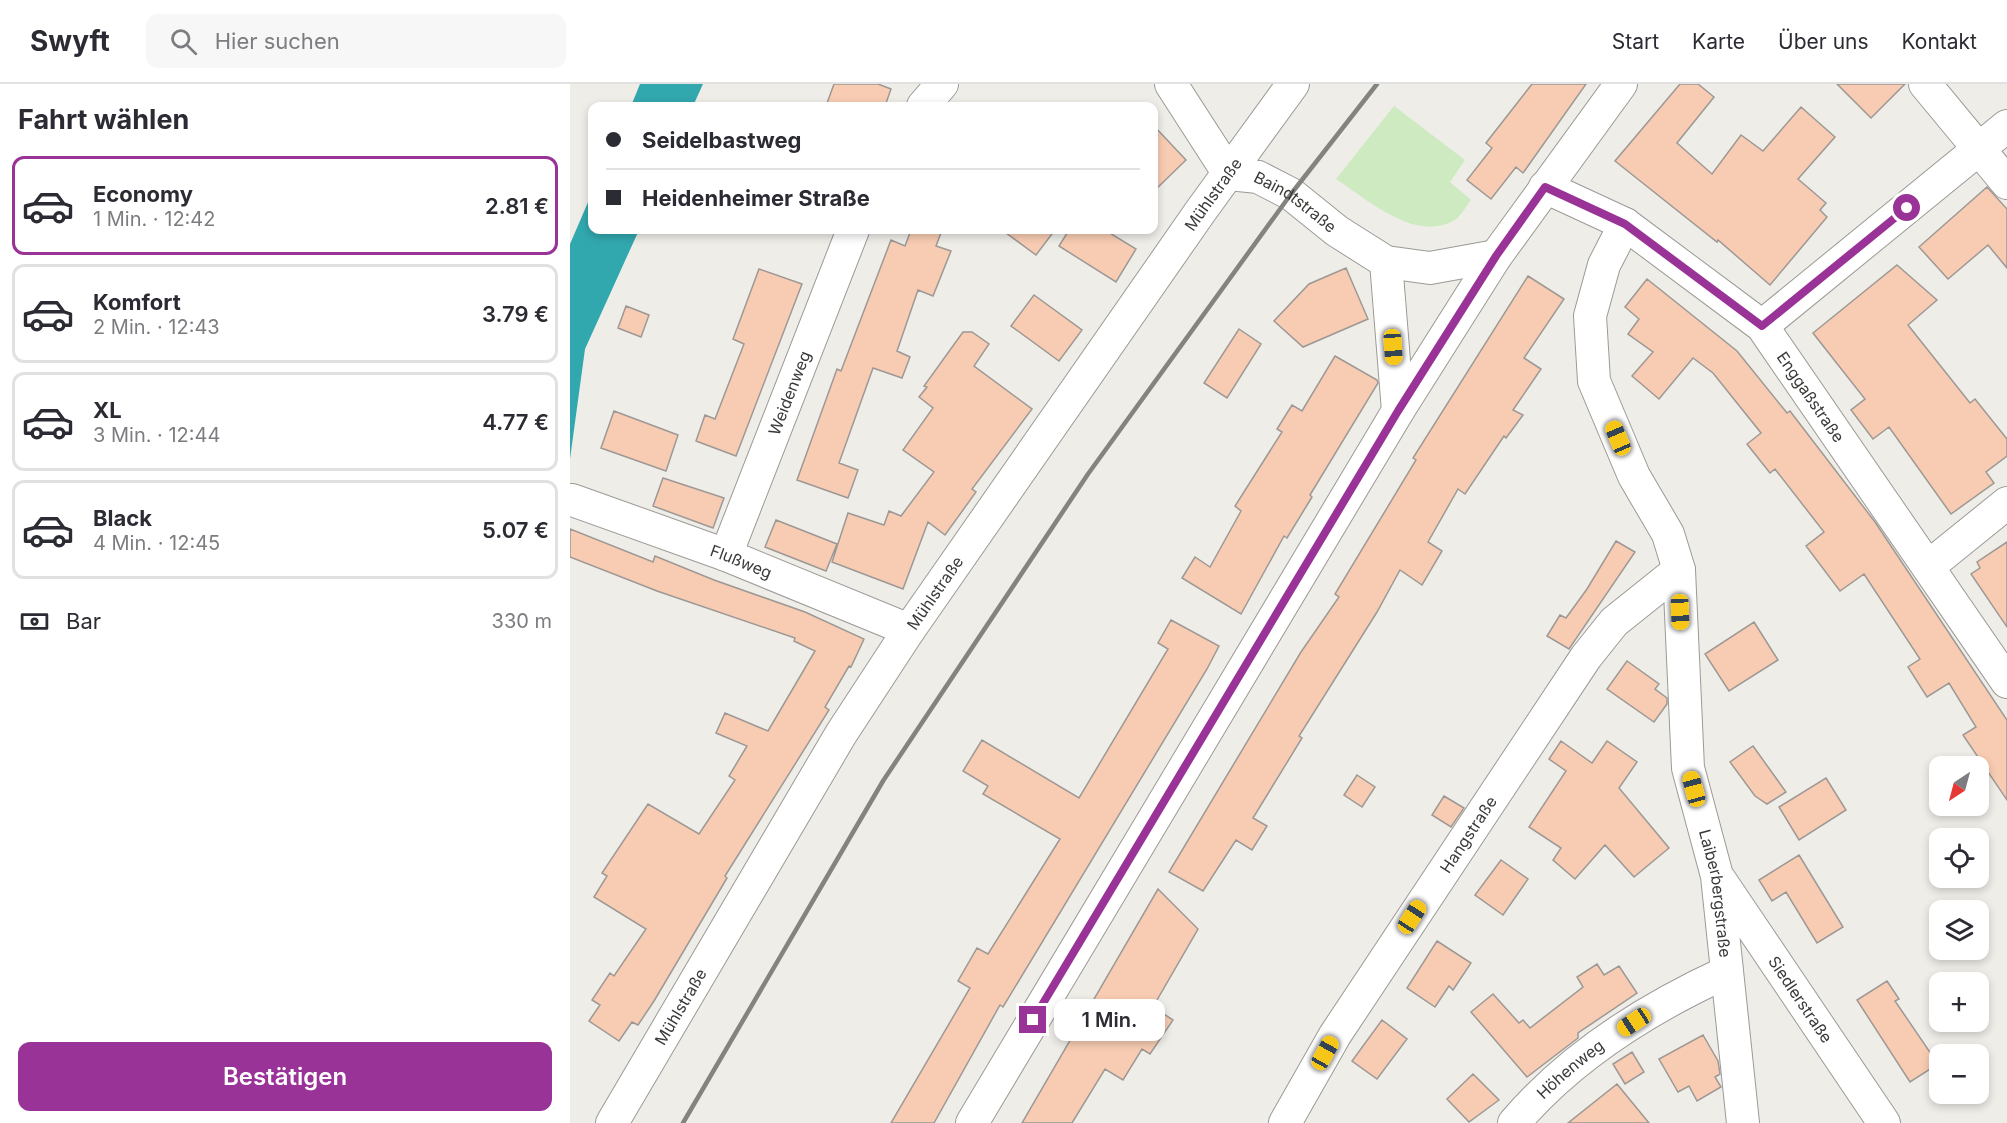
<!DOCTYPE html>
<html lang="de">
<head>
<meta charset="utf-8">
<style>
	body { margin:0; font-family:Inter,sans-serif; background:#f7f7f7; color:#2b2b33; height:100vh; display:flex; flex-direction:column; font-size:22px; white-space:nowrap }
	* { box-sizing:border-box; margin:0 }
	p { font-size:20px; color:#7c7c81 }
	.icon { flex:none; width:33px; height:33px; fill:none; stroke:currentColor; stroke-width:2; stroke-linecap:round; stroke-linejoin:round }
	.map { position:relative; flex:1; overflow:hidden }
	.details { display:flex; flex-direction:column; background:#fff; width:570px }
	.details>* { flex:none }
	.hud { position:absolute; left:18px; top:18px; width:570px; height:132px; border-radius:12px; box-shadow:0 3px 9px #0003; display:grid; align-content:center; height:132px; padding:0 18px; background:#fff }
	.needle { width:39px; rotate:216deg }
	.controls { position:absolute; left:1359px; top:672px; display:grid; gap:12px }
	.controls a { display:grid; place-items:center; width:60px; height:60px; border-radius:12px; background:#fff; box-shadow:0 3px 9px #0003; font-size:30px }
	.end { position:absolute; width:27px; height:27px; margin:-14px; border:8px solid #9a3398; background:#fff; box-shadow:0 0 0 3px #fff }
	.from { border-radius:50% }
	.bubble { position:absolute; height:42px; border-radius:12px; background:#fff; box-shadow:0 3px 9px #0003; font-size:20px; font-weight:600; line-height:42px; text-align:center }
	.car { position:absolute; width:18px; height:36px; margin:-18px -9px; border-radius:8px; box-shadow:0 0 4px 2px #0007; background:linear-gradient(#f5c518 24%,#345 0 40%,#f5c518 0 76%,#345 0 86%,#f5c518 0) }
	.hud b { display:flex; align-items:center; gap:21px; height:57px; font-size:22px }
	.hud b+b { border-top:2px solid #e1e1e2 }
	.hud i { width:15px; height:15px; background:#2b2b33 }
	ul { padding:0; list-style:none }
	li { display:flex; align-items:center; gap:18px; height:99px; margin:0 12px 9px; padding:0 6px; border:3px solid #e1e1e2; border-radius:12px }
	li div { flex:1 }
	li b { display:block; font-size:22px }
	li em { font-style:normal; font-weight:600 }
	li.selected { border-color:#9a3398 }
	li>.icon { width:54px; height:54px; stroke-width:1.5 }
	h2 { padding:0 18px; font-size:27px; line-height:72px }
	.pay { display:flex; align-items:center; gap:15px; height:66px; padding:0 18px; font-size:22px }
	.pay p { margin-inline-start:auto }
	.primary-button { display:flex; gap:12px; margin-top:auto; padding:12px 18px }
	.primary-button a { flex:1; height:69px; border-radius:12px; background:#9a3398; color:#fff; font-size:24px; font-weight:600; line-height:69px; text-align:center }
	header { display:flex; align-items:center; gap:36px; box-sizing:border-box; height:84px; padding:0 30px; background:#fff; border-bottom:2px solid #e1e1e2 }
	header strong { font-size:28px }
	nav { display:flex; gap:33px; margin-inline-start:auto; font-size:21px }
	.search { width:420px; height:54px; background:#f7f7f7; display:flex; align-items:center; gap:15px; box-sizing:border-box; padding:0 21px; border-radius:12px; color:#7c7c81; font-size:22px }
	main { display:flex; flex:1; min-height:0 }
	.map>svg:first-child { display:block }
	.green { fill:#cdeac0 }
	.water { fill:#31a8ae }
	.building { fill:#f8ccb2; stroke:#9d9895; stroke-width:1.5 }
	.lines { fill:none; stroke-linecap:round; stroke-linejoin:round }
	.minor-casing { stroke:#9c9a96; stroke-width:34 }
	.minor { stroke:#fff; stroke-width:32 }
	.rail { stroke:#83837f; stroke-width:4.5 }
	.route { stroke:#9a3398; stroke-width:8 }
	.labels { text-anchor:middle; dominant-baseline:central; stroke-width:6; stroke-linejoin:round; paint-order:stroke }
	.street-label { font-size:16px; fill:#3a3a38; stroke:#fff }
</style>
</head>
<body>
<header>
<strong>Swyft</strong>
<div class="search"><svg class="icon" aria-label="search" viewBox="0 0 24 24"><circle cx="10" cy="10" r="6"/><path d="M15 15l6 6"/></svg>Hier suchen</div>
<nav><a>Start</a><a>Karte</a><a>Über uns</a><a>Kontakt</a></nav>
</header>
<main>
<section class="details">
<h2>Fahrt wählen</h2>
<ul>
<li class="selected"><svg class="icon" aria-label="car" viewBox="0 0 24 24"><path d="M5 17H2v-5l4-1 3-4h7l3 4 3 1v5h-3M9 17h6M6 11h13"/><circle cx="7" cy="17" r="2"/><circle cx="17" cy="17" r="2"/></svg><div><b>Economy</b><p>1 Min. · 12:42</p></div><em>2.81 €</em></li>
<li><svg class="icon" aria-label="car" viewBox="0 0 24 24"><path d="M5 17H2v-5l4-1 3-4h7l3 4 3 1v5h-3M9 17h6M6 11h13"/><circle cx="7" cy="17" r="2"/><circle cx="17" cy="17" r="2"/></svg><div><b>Komfort</b><p>2 Min. · 12:43</p></div><em>3.79 €</em></li>
<li><svg class="icon" aria-label="car" viewBox="0 0 24 24"><path d="M5 17H2v-5l4-1 3-4h7l3 4 3 1v5h-3M9 17h6M6 11h13"/><circle cx="7" cy="17" r="2"/><circle cx="17" cy="17" r="2"/></svg><div><b>XL</b><p>3 Min. · 12:44</p></div><em>4.77 €</em></li>
<li><svg class="icon" aria-label="car" viewBox="0 0 24 24"><path d="M5 17H2v-5l4-1 3-4h7l3 4 3 1v5h-3M9 17h6M6 11h13"/><circle cx="7" cy="17" r="2"/><circle cx="17" cy="17" r="2"/></svg><div><b>Black</b><p>4 Min. · 12:45</p></div><em>5.07 €</em></li>
</ul>
<div class="pay"><svg class="icon" aria-label="cash" viewBox="0 0 24 24"><path d="M3 7h18v10H3z"/><circle cx="12" cy="12" r="2"/></svg>Bar<p>330 m</p></div>
<div class="primary-button"><a>Bestätigen</a></div>
</section>
<div class="map">
<svg width="1437" height="1039" viewBox="0 0 1437 1039">
	<rect width="100%" height="100%" fill="#efede8"/>
	<path class="green" d="M824 22 895 76 880 98 901 116C896 122 890 134 883 137 844 158 797 115 766 95Z"/>
	<path class="water" d="M70 0H133L123 22H61Z
		M22 109V146H69L15 265 0 375V160Z"/>
	<path class="building" d="M264 0H308L321 5 315 22H256Z
		M962 0H1016L953 89 946 83 921 115 897 96 922 64 916 59Z
		M1110 0H1128L1144 13 1107 59 1142 90 1171 51 1193 67 1231 23 1265 53 1228 95 1256 119 1250 126 1257 133 1200 201 1148 156 1147 158 1045 77Z
		M1267 0H1335L1301 34Z
		M584 42 616 76 584 107Z
		M1417 103 1437 125V184L1418 161 1378 195 1349 163Z
		M341 146H372L366 162 381 167 363 212 348 206 327 267 340 273 332 294 303 284 269 379 288 386 278 414 227 396 267 285 271 287 321 156 335 162Z
		M432 146H485L466 171Z
		M499 146H535L566 165 546 198 489 162Z
		M1327 181 1367 216 1338 241 1400 319 1405 315 1437 355V372L1416 388 1424 399 1381 430 1319 343 1303 355 1281 326 1295 315 1243 249Z
		M776 184 798 235 733 263 704 237 739 200Z
		M189 185 232 200 166 372 126 357 135 331 145 335 174 260 163 255Z
		M958 192 994 215 954 274 971 285 943 326 953 331 936 354 934 352 895 410 888 405 858 458 872 467 852 501 830 486 807 528 729 652 732 654 683 734 697 742 682 766 666 756 633 807 599 788 731 568 769 513 765 510 846 376 843 374Z
		M1077 195 1167 267 1217 329 1220 327 1305 438 1437 636V716L1393 651 1406 643 1379 599 1357 613 1338 583 1350 575 1294 490 1270 507 1236 462 1254 448 1205 385 1200 389 1177 360 1191 349 1143 289 1123 274 1089 315 1062 292 1083 268 1058 250 1069 235 1055 223Z
		M464 211 512 246 489 277 441 242Z
		M56 222 79 231 71 253 48 244Z
		M669 245 691 260 657 314 634 299Z
		M393 248H402L419 260 404 282 462 325 402 405 406 408 375 451 358 438 333 505 262 478 278 429 314 441 319 427 331 432 364 388 333 366 363 324 349 313 357 303 354 302Z
		M765 272 807 296 808 299 740 411 742 413 717 454 714 452 671 530 612 494 625 473 640 483 671 427 665 422 712 348 707 345 722 321 732 327Z
		M44 327 108 351 96 387 31 364Z
		M93 394 154 414 143 444 83 422Z
		M206 436 267 460 256 487 195 463Z
		M0 445 83 478 85 472 144 496 235 528 294 555 281 583 279 582 255 623 259 626 155 792 157 794 84 917 68 941 62 938 49 957 19 937 30 921 22 916 40 889 44 892 76 845 24 813 37 792 32 789 78 720 129 750 165 696 159 692 177 662 146 649 155 629 198 647 245 567 224 557 225 554 87 507 0 473Z
		M1046 457 1065 468 999 565 977 552 990 531 996 534 1017 505Z
		M1437 458V543L1401 490 1410 484 1407 478Z
		M601 536 649 562 637 585 433 923 430 921 364 1039H321L400 904 388 897 407 864 418 870 490 755 413 710 418 702 393 687 412 656 509 714 598 565 588 559Z
		M1184 538 1208 576 1159 607 1135 570Z
		M1057 577 1089 600 1085 605 1097 614V620L1084 638 1037 605Z
		M991 657 1022 679 1037 657 1067 678 1049 704 1099 764 1064 793 1035 761 1005 795 983 776 991 764 959 743 996 687 979 675Z
		M1183 662 1216 708 1197 720 1185 712 1160 678Z
		M787 691 805 703 792 723 774 711Z
		M1256 694 1276 726 1229 756 1209 723Z
		M874 712 894 724 881 743 862 731Z
		M1229 771 1273 843 1247 859 1216 808 1202 817 1189 796Z
		M931 776 958 795 933 831 905 811Z
		M588 805 628 845 583 923 603 936 580 970 572 965 553 996 535 985 502 1039H452Z
		M867 857 901 879 883 906 879 902 865 923 837 904Z
		M1027 880 1034 891 1049 882 1067 909 1008 949V954L957 993 901 928 923 910 949 939 953 936 960 944 1013 903 1007 893Z
		M1317 897 1329 915 1325 917 1368 980 1340 998 1287 916Z
		M812 936 837 955 807 995 782 977Z
		M1133 951 1148 977 1150 990 1145 993 1151 1003 1127 1017 1119 1002 1108 1008 1089 975Z
		M1062 968 1074 988 1055 1000 1043 980Z
		M903 990 929 1016 899 1038 877 1015Z
		M1047 1000 1079 1039H998Z"/>
	<g class="lines">
		<defs>
			<g id="minor">
				<path d="M601 0 659 90"/>
				<path d="M1355 0 1437 99"/>
				<path d="M353 22 372 0"/>
				<path id="s1" d="M659 90 688 93 721 110 767 147 816 178 860 184 926 172"/>
				<path id="s2" d="M975 103 1055 140 1192 242 1437 598"/>
				<path id="s3" d="M1055 140 1034 181 1020 232 1024 297 1064 392 1098 450 1109 486 1118 684 1147 792 1173 1039"/>
				<path d="M816 178 828 327"/>
				<path d="M1192 242 1437 42"/>
				<path id="s4" d="M2 416 156 471 339 546"/>
				<path id="s5" d="M156 471 283 146"/>
				<path d="M1359 482 1437 419"/>
				<path id="s6" d="M1150 796 1314 1039"/>
				<path id="s7" d="M42 1039 271 650 339 546 630 128 723 0"/>
				<path d="M402 1039 828 327 926 172 1051 0"/>
				<path id="s8" d="M715 1039 765 951 1016 573 1044 538 1109 486"/>
				<path id="s9" d="M944 1039C1001 972 1078 924 1157 888"/>
			</g>
		</defs>
		<use href="#minor" class="minor-casing"/>
		<use href="#minor" class="minor"/>
		<path class="rail" d="M113 1039 313 697 518 390 721 110 807 0"/>
	</g>
	<g class="lines">
		<path class="route" d="M463 936 828 327 926 172 975 103 1055 140 1192 242 1337 124"/>
	</g>
	<g class="labels">
		<g class="street-label">
			<text stroke="none"><textPath href="#s7" startOffset="1107">Mühlstraße</textPath></text>
			<text stroke="none"><textPath href="#s1" startOffset="74">Baindtstraße</textPath></text>
			<text stroke="none"><textPath href="#s5" startOffset="174">Weidenweg</textPath></text>
			<text stroke="none"><textPath href="#s2" startOffset="345">Enggaßstraße</textPath></text>
			<text stroke="none"><textPath href="#s4" startOffset="180">Flußweg</textPath></text>
			<text stroke="none"><textPath href="#s7" startOffset="621">Mühlstraße</textPath></text>
			<text stroke="none"><textPath href="#s8" startOffset="342">Hangstraße</textPath></text>
			<text stroke="none"><textPath href="#s3" startOffset="699">Laiberbergstraße</textPath></text>
			<text stroke="none"><textPath href="#s6" startOffset="144">Siedlerstraße</textPath></text>
			<text stroke="none"><textPath href="#s7" startOffset="135">Mühlstraße</textPath></text>
			<text stroke="none"><textPath href="#s9" startOffset="78">Höhenweg</textPath></text>
		</g>
	</g>
</svg>
<div class="controls">
<a><svg class="needle" viewBox="-14 -14 28 28"><path d="M0-13l5 13h-10z" fill="#e53935"/><path d="M0 13l5-13h-10z" fill="#7c7c81"/></svg></a>
<a><svg class="icon" aria-label="locate" viewBox="0 0 24 24"><circle cx="12" cy="12" r="6"/><path d="M12 2v4M12 18v4M2 12h4M18 12h4"/></svg></a>
<a><svg class="icon" aria-label="layers" viewBox="0 0 24 24"><path d="M12 4l9 5-9 5-9-5zM3 14l9 5 9-5"/></svg></a>
<a>+</a>
<a>−</a>
</div>
<i class="end from" style="left:1337px;top:124px"></i>
<i class="end" style="left:463px;top:936px"></i>
<div class="bubble" style="left:484px;top:915px;width:111px">1 Min.</div>
<i class="car" style="left:823px;top:263px;rotate:176deg"></i>
<i class="car" style="left:1048px;top:354px;rotate:337deg"></i>
<i class="car" style="left:1110px;top:528px;rotate:178deg"></i>
<i class="car" style="left:1124px;top:705px;rotate:345deg"></i>
<i class="car" style="left:842px;top:833px;rotate:33deg"></i>
<i class="car" style="left:1064px;top:938px;rotate:237deg"></i>
<i class="car" style="left:755px;top:969px;rotate:29deg"></i>
<div class="hud">
<b><i class="from"></i>Seidelbastweg</b>
<b><i></i>Heidenheimer Straße</b>
</div>
</div>
</main>
</body>
</html>
